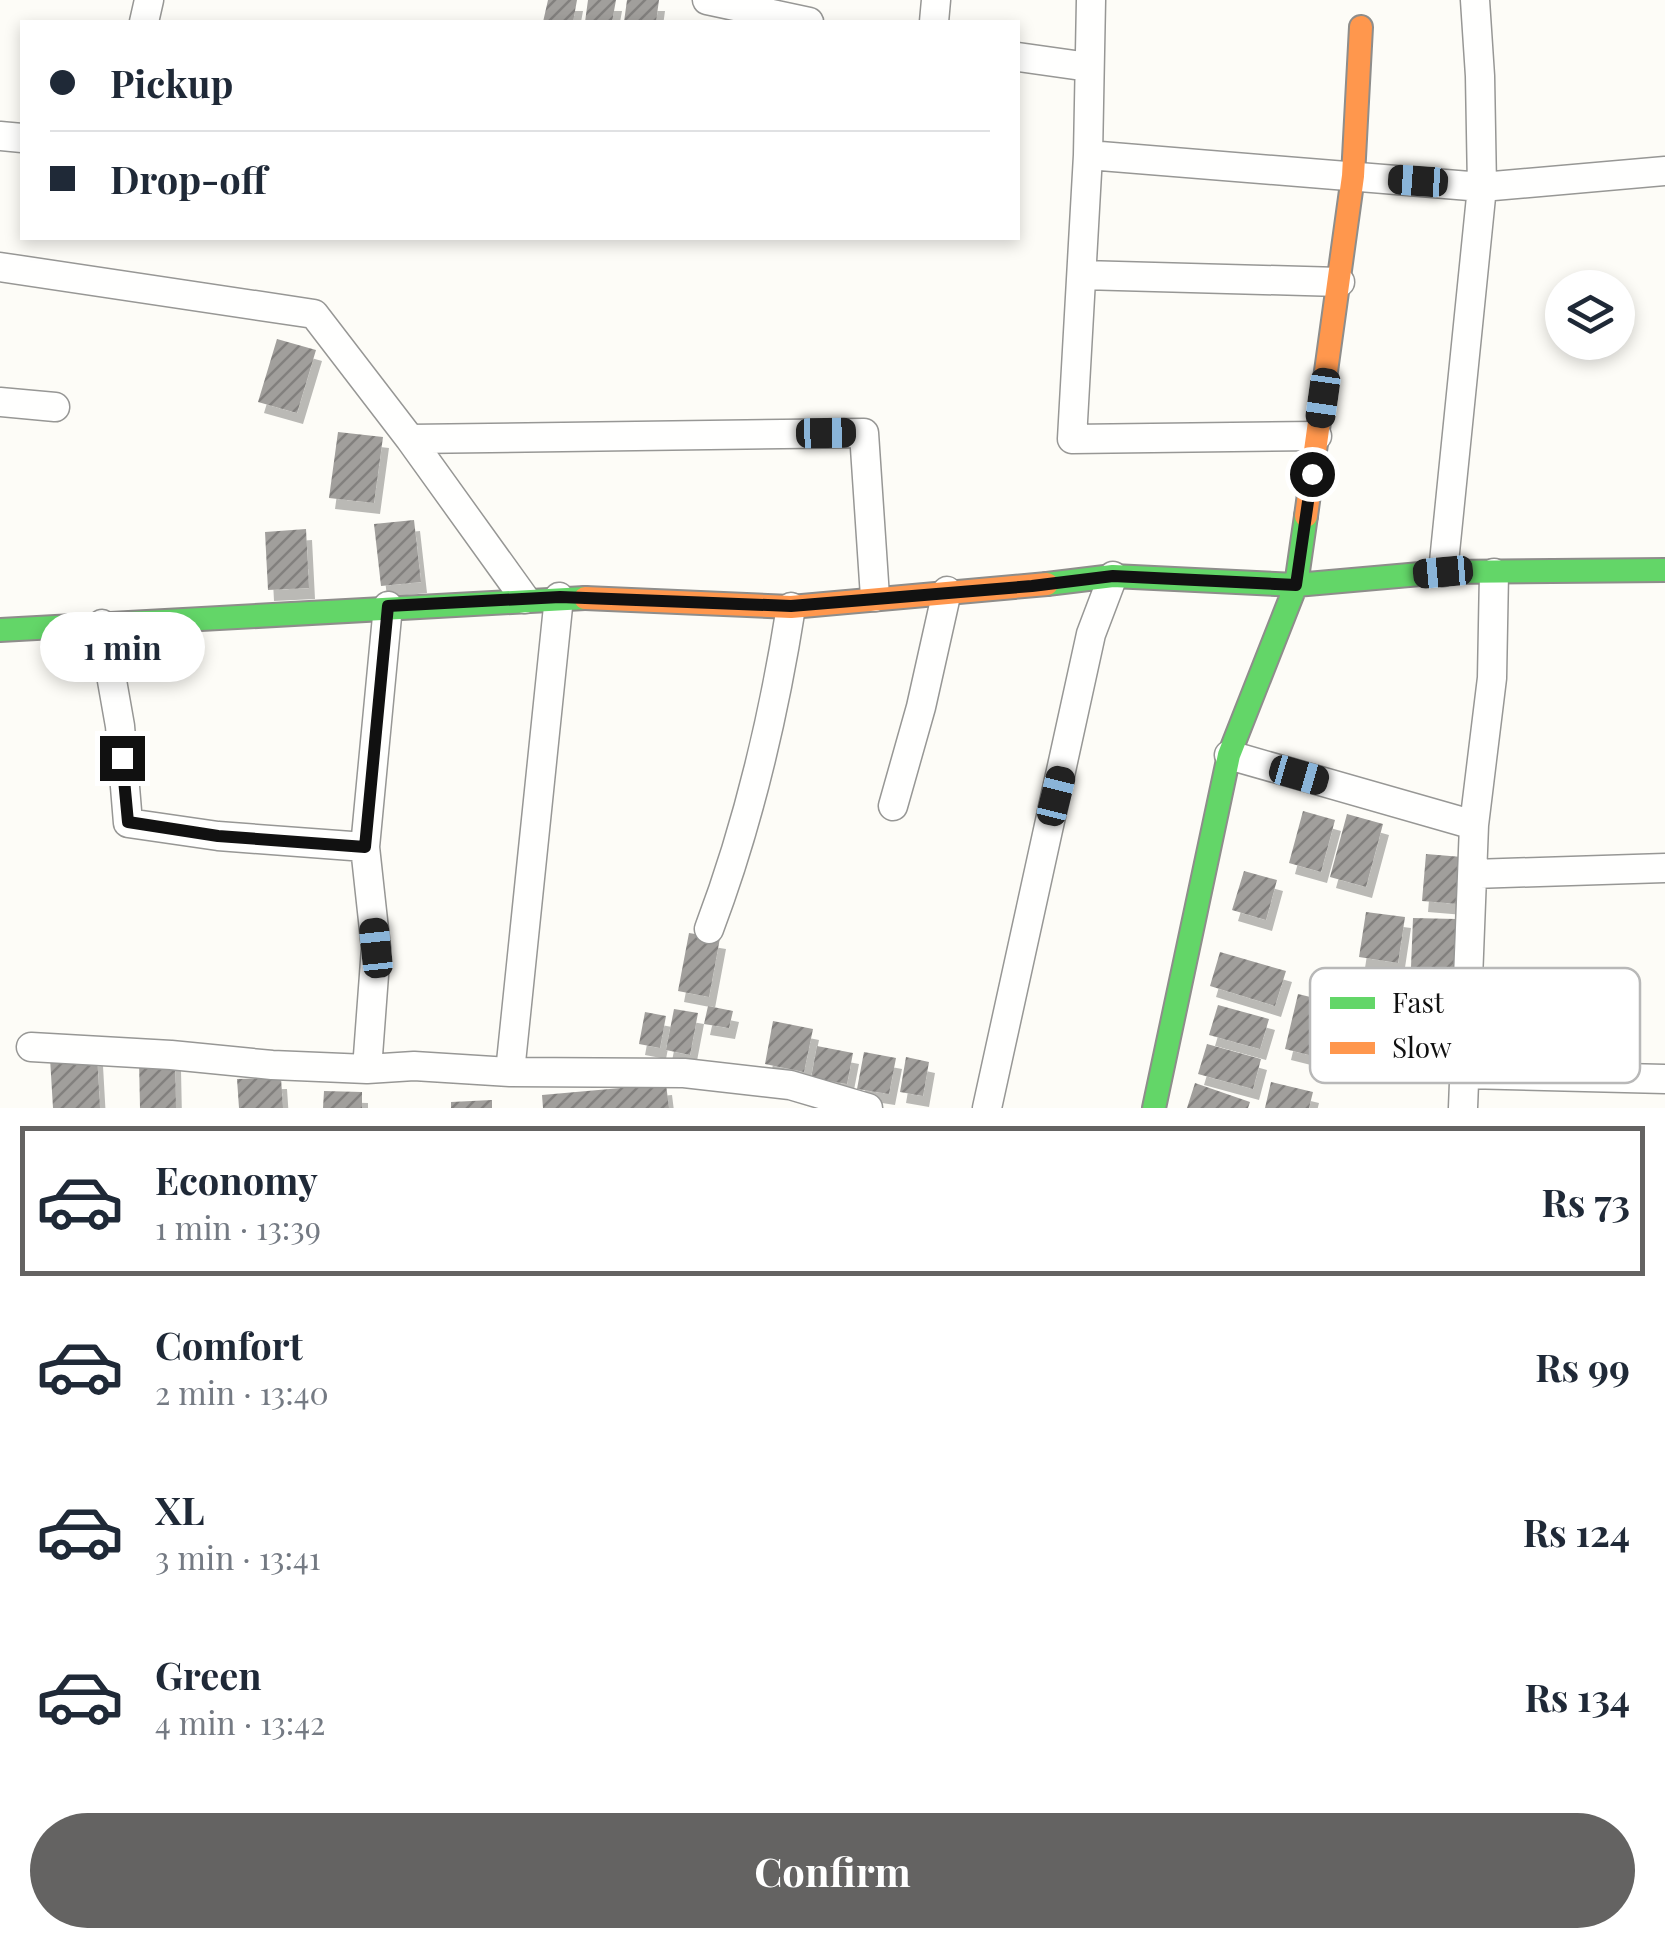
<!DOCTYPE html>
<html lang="en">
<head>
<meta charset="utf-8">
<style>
	body { margin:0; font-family:"Playfair Display",serif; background:#f6f6f7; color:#1f2937; height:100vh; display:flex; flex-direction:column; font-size:38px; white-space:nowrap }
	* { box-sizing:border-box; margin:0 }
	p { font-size:32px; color:#747a83 }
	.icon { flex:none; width:55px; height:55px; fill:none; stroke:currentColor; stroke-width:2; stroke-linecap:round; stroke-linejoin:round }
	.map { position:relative; height:1108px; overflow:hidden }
	.side { display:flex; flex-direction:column; background:#fff; flex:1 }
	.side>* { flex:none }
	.guide { position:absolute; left:20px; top:20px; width:1000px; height:220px; border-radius:0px; box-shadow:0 5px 15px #0003; display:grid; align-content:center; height:220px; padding:0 30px; background:#fff }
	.fabs { position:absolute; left:1545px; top:270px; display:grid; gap:20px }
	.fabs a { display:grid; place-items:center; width:90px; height:90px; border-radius:50%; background:#fff; box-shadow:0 5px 15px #0003; font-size:50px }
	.end { position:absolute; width:45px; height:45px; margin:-22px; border:12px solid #111; background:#fff; box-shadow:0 0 0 5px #fff }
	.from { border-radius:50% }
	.bubble { position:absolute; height:70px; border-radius:35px; background:#fff; box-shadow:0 5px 15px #0003; font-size:32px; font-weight:700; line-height:70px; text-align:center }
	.car { position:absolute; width:30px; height:60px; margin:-30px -15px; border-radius:12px; box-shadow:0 0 8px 2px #0007; background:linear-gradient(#222 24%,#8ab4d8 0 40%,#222 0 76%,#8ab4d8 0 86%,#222 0) }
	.guide b { display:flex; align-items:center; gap:35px; height:95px; font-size:38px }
	.guide b+b { border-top:2px solid #e0e1e3 }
	.guide i { width:25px; height:25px; background:#1f2937 }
	ul { padding:18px 0 0; list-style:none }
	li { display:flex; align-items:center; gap:30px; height:150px; margin:0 20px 15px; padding:0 10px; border:5px solid transparent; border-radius:0px }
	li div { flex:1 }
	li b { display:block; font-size:38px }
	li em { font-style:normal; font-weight:700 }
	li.selected { border-color:#646362 }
	li>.icon { width:90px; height:90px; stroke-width:1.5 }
	.button { display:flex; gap:20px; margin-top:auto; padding:20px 30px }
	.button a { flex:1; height:115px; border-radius:60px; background:#646362; color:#fff; font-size:40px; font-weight:700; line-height:115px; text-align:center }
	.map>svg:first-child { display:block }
	.building { fill:url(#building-hatch); filter:url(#shadow) }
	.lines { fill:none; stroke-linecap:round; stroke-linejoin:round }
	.street-casing { stroke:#979795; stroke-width:31 }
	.fast-casing { stroke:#8e8d8b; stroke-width:26 }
	.slow-casing { stroke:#8e8d8b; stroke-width:26 }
	.street { stroke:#fffffe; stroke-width:28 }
	.fast { stroke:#63d668; stroke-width:22 }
	.slow { stroke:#ff974d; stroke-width:22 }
	.route { stroke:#111; stroke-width:12 }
	.key { fill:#fff; stroke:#b8b8b8; stroke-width:2.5 }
	.key-label { font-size:28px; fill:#111 }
</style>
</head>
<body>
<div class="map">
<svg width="1665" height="1108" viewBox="0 0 1665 1108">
	<defs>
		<pattern id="building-hatch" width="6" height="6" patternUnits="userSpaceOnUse" patternTransform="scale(2.5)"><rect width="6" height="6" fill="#a19f9c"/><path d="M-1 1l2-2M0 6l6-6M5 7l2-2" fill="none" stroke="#82807e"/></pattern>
		<filter id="shadow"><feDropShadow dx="6" dy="11" stdDeviation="0" flood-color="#0004"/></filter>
	</defs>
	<rect width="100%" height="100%" fill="#fdfcf7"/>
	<path class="building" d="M548 0H577L573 22H543Z
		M588 0H616L612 22H585Z
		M627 0H659L656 22H624Z
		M277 339 316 350 297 413 258 402Z
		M338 432 383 437 374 503 329 498Z
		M414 520 421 582 381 586 374 524Z
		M306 529 309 588 268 590 265 532Z
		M1303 811 1335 820 1321 872 1289 863Z
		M1347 814 1383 824 1366 887 1330 877Z
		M1426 854 1462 857 1458 904 1422 901Z
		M1244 871 1277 880 1266 920 1232 910Z
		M1366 912 1405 917 1398 963 1359 957Z
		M1413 918 1456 919 1455 968 1411 967Z
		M689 933 720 938 709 997 678 991Z
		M1220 952 1286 971 1275 1006 1210 986Z
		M1298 994 1339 1004 1325 1059 1285 1049Z
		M1218 1005 1269 1019 1260 1049 1209 1035Z
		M708 1006 733 1011 729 1028 704 1024Z
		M674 1009 698 1013 690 1055 666 1050Z
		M645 1012 666 1016 660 1048 639 1044Z
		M773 1021 813 1029 804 1072 765 1064Z
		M1207 1044 1261 1059 1253 1089 1198 1074Z
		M817 1046 853 1053 847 1084 811 1078Z
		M864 1052 896 1058 889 1094 857 1089Z
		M97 1055 100 1108H53L50 1058Z
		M906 1057 929 1062 923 1096 900 1092Z
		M175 1059 176 1108H140L139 1060Z
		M281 1078 283 1108H239L237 1079Z
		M1271 1082 1313 1092 1309 1108H1265Z
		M1195 1083 1250 1102 1248 1108H1187Z
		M666 1084 669 1108H543L542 1095Z
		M324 1091 362 1092V1108H323Z
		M492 1100V1108H451V1102Z"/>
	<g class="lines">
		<defs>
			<path id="street" d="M707 0 809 22
				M1091 0 1088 155 1482 187 1480 76 1475 0
				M144 22 149 0
				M934 22 936 0
				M1018 57 1089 67
				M0 136 22 138
				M1088 155 1072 439 1317 436
				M0 267 314 314 410 439 525 599
				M1082 275 1340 282
				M0 402 55 407
				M410 439 864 433 875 597
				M1443 572 1482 187 1665 171
				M559 597 510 1072 684 1073 790 1085 868 1108
				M102 624 120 726 128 823 218 836 365 847 376 948 367 1069
				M1229 755 1474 825
				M893 806 921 707 947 591
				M365 847 388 606
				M1473 874 1665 868
				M709 929C748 826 774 715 791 607
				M31 1047 171 1055 272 1065 367 1069 414 1066 510 1072
				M1465 1074 1665 1079
				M987 1108 1091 634 1113 576
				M1463 1108 1474 825 1492 678 1494 573"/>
			<path id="fast" d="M1047 584 1113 576 1296 585 1443 572 1665 570
				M0 630 585 598
				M1154 1108 1229 755 1296 585 1306 516"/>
			<path id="slow" d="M1306 516 1353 176 1361 27
				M585 598 791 607 1047 584"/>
		</defs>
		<use href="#street" class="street-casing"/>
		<use href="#fast" class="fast-casing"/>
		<use href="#slow" class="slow-casing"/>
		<use href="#street" class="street"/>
		<use href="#fast" class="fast"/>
		<use href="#slow" class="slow"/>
	</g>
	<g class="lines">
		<path class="route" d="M122 758 128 822 218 836 365 847 388 606 560 597 791 606 1032 586 1113 576 1296 585 1312 474"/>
	</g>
	<rect x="1310" y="968" width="330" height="115" rx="15" class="key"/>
	<rect x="1330" y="997" width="45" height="12" fill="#63d668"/>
	<rect x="1330" y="1042" width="45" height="12" fill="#ff974d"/>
	<g class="key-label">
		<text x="1392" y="1013">Fast</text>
		<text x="1392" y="1058">Slow</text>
	</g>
</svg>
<div class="fabs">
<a><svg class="icon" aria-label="layers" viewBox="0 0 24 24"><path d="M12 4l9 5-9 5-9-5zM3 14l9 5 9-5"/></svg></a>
</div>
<i class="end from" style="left:1312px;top:474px"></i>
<i class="end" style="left:122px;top:758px"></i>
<div class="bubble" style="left:40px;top:612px;width:165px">1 min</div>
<i class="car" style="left:1418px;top:181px;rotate:274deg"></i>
<i class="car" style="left:1323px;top:398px;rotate:188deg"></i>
<i class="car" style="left:826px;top:433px;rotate:89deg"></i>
<i class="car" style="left:1443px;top:572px;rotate:265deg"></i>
<i class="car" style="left:1299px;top:775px;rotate:106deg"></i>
<i class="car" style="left:1056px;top:796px;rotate:14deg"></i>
<i class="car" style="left:376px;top:948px;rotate:354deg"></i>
<div class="guide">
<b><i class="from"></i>Pickup</b>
<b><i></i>Drop-off</b>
</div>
</div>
<section class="side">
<ul>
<li class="selected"><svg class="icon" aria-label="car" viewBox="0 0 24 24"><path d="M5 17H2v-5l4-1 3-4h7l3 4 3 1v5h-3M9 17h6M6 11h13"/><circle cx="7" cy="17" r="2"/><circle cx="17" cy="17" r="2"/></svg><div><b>Economy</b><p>1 min · 13:39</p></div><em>Rs 73</em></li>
<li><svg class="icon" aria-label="car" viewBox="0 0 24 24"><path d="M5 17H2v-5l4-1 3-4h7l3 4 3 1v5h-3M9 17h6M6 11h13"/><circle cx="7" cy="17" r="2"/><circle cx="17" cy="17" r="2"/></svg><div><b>Comfort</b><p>2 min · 13:40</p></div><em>Rs 99</em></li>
<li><svg class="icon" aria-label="car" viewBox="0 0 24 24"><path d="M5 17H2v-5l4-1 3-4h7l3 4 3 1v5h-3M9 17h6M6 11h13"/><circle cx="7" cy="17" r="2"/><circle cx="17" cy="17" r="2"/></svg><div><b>XL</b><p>3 min · 13:41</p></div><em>Rs 124</em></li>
<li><svg class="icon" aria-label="car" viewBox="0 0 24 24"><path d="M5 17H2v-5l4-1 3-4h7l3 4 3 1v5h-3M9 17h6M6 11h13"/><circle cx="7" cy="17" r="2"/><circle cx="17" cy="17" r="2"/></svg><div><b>Green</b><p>4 min · 13:42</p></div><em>Rs 134</em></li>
</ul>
<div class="button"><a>Confirm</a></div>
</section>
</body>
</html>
